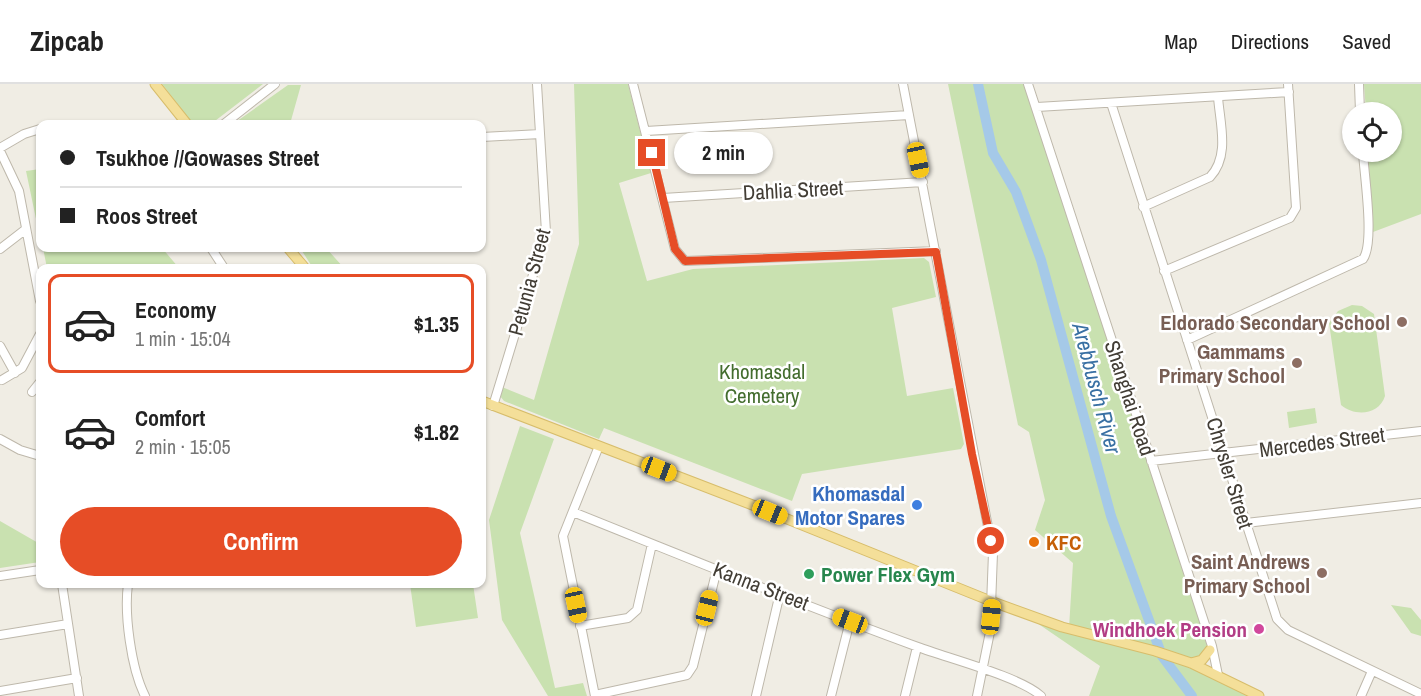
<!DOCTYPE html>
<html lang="en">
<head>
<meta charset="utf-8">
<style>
	body { margin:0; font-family:"Archivo Narrow",sans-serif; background:#f2f2f2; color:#222; height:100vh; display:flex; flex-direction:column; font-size:22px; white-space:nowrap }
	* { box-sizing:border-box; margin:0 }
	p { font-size:20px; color:#767676 }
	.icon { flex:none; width:33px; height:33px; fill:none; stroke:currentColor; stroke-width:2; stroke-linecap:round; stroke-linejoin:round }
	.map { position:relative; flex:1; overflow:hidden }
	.sheet { position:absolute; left:36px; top:180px; width:450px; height:324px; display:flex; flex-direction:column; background:#fff; border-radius:12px; box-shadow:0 2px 4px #0004 }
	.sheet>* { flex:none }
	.banner { position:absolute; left:36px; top:36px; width:450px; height:132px; border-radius:12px; box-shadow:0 2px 4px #0004; display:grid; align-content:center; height:132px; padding:0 24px; background:#fff }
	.buttons { position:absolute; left:1342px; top:18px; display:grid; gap:12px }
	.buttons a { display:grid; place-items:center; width:60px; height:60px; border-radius:50%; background:#fff; box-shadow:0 2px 4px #0004; font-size:30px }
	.end { position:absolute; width:27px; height:27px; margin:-14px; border:8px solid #e64d26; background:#fff; box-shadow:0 0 0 3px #fff }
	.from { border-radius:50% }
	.bubble { position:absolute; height:42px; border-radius:21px; background:#fff; box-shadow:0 2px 4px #0004; font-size:20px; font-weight:700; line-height:42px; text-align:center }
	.car { position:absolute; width:18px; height:36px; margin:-18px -9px; border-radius:8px; box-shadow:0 0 4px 2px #0007; background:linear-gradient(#f5c518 24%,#345 0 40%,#f5c518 0 76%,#345 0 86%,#f5c518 0) }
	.banner b { display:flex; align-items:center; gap:21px; height:57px; font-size:22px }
	.banner b+b { border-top:2px solid #e0e0e0 }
	.banner i { width:15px; height:15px; background:#222 }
	ul { padding:10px 0 0; list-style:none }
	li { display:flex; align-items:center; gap:18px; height:99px; margin:0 12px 9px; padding:0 12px; border:3px solid transparent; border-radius:12px }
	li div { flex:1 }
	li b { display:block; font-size:22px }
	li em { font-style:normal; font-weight:700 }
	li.selected { border-color:#e64d26 }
	li>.icon { width:54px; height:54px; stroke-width:1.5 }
	.action { display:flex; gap:12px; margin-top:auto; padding:12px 24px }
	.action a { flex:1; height:69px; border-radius:36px; background:#e64d26; color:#fff; font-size:24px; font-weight:700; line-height:69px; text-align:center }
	header { display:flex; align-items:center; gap:36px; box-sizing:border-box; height:84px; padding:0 30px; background:#fff; border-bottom:2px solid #e0e0e0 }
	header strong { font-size:28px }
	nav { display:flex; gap:33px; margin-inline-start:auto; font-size:21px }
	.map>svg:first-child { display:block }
	.green { fill:#c9e1b0 }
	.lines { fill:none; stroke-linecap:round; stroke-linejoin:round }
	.river { stroke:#a5c9e8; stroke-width:10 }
	.minor-casing { stroke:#beb8ab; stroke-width:10 }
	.major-casing { stroke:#d7bd6b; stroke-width:11 }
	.minor { stroke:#fff; stroke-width:8 }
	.major { stroke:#f4df99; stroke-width:9 }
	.route { stroke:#e64d26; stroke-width:8 }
	.education-dot { fill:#8d6e63; stroke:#fff; stroke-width:2 }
	.shop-dot { fill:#3f7fe0; stroke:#fff; stroke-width:2 }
	.food-dot { fill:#e8710a; stroke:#fff; stroke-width:2 }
	.leisure-dot { fill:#2e9e5b; stroke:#fff; stroke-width:2 }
	.hotel-dot { fill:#d1479c; stroke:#fff; stroke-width:2 }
	.labels { text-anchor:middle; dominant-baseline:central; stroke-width:5; stroke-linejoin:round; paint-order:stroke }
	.street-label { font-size:21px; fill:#423d35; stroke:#fff }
	.education-label { font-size:21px; font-weight:bold; fill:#785e54; stroke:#fff; text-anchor:end }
	.park-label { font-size:21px; fill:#436d2e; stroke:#fff }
	.shop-label { font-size:21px; font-weight:bold; fill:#366cbe; stroke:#fff; text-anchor:end }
	.food-label { font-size:21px; font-weight:bold; fill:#c56008; stroke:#fff; text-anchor:start }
	.leisure-label { font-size:21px; font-weight:bold; fill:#27864d; stroke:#fff; text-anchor:start }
	.hotel-label { font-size:21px; font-weight:bold; fill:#b23c85; stroke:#fff; text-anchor:end }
	.water-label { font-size:22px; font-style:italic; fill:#3970a3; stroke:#fff }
</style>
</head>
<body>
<header>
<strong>Zipcab</strong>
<nav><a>Map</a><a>Directions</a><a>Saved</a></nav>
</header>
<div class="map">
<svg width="1421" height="612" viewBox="0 0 1421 612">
	<rect width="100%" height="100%" fill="#f0ede4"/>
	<path class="green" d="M162 0H263L211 40H193Z
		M574 0H628L651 89 619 99 647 197 693 185 924 174 929 178 936 213 892 224 907 312 953 304 964 360 961 365 802 390 792 417 604 344 599 355 504 317 500 312 502 303 534 316 579 160Z
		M948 0H1028L1210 566 1197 578 1259 612H1089L1100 582 1018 526 1069 544 1073 479 1035 446 1045 416 1029 348 1018 341Z
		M1364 0H1421V130L1373 148 1368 68H1392V28H1366Z
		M288 1H301L290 40H233Z
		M40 85V154L26 87Z
		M43 164H162L179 184H47Z
		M300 164H326L344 184H313Z
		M1352 221 1362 222 1374 230 1385 312C1379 331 1355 333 1341 321L1329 239 1338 227Z
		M1315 324 1317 339 1289 344 1287 328Z
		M520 342 554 355 520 449 555 604 583 599 587 612H548L502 536 489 436Z
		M0 437 40 460V478L0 484Z
		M410 500H473L478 534 416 543Z
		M1391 521 1411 524 1421 536V552L1411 549Z"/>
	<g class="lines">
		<path class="river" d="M978 0 993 69 1016 108 1041 176 1111 432 1162 572 1192 612"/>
		<defs>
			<path id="minor" d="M633 0 675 165 685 177 936 167
				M903 0 993 469 990 548 977 612
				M1028 0 1212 562 1218 591
				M1359 0 1360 28
				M1111 19 1277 535 1288 546 1421 610
				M1037 23 1289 8
				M224 40 275 0
				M646 47 909 31
				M482 53 540 50
				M0 64 24 50 40 45
				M0 67 19 107 40 217
				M663 114 923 98
				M1143 123 1210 93C1230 72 1220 40 1218 13
				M211 164 224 184
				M0 165 26 145
				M1164 187 1290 134 1296 124 1288 0
				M1187 256 1363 175C1375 159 1364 90 1363 68
				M0 262 15 289
				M2 296 22 284 40 250
				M32 308 40 298
				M493 322 546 148 537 0
				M0 355 20 366 40 372
				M1151 377 1421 347
				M573 428C688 474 802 521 918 563 947 574 1021 593 1041 612
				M1246 439 1421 419
				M0 492 40 486
				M62 500 79 612
				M128 500C124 530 131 584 145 612
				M580 542 628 534 637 526 652 460
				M0 551 68 540
				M0 607 77 594
				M595 611 687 591 693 582 717 485
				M595 612 563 452 599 362
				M756 612 780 509
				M831 612 850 537
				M905 612 917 563
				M1361 612 1372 587"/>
			<path id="major" d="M155 0 187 40
				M288 164 305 184
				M482 317 755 422 993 518 1062 543 1155 567 1191 579 1259 612
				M1191 579 1202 576 1210 566"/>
		</defs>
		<use href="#minor" class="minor-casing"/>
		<use href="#major" class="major-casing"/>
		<use href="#minor" class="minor"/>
		<use href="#major" class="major"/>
	</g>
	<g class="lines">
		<path class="route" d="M652 69 675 165 685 177 936 168 972 370 991 457"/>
	</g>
	<g class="education-dot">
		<circle cx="1402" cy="238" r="6"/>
		<circle cx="1297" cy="279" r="6"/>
		<circle cx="1322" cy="489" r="6"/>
	</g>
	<circle class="shop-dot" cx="917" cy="421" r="6"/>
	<circle class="food-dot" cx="1034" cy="458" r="6"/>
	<circle class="leisure-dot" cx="809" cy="490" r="6"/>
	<circle class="hotel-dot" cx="1259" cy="545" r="6"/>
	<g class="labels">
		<g class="street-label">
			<text transform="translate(793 106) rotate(-3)">Dahlia Street</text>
			<text transform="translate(529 198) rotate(-75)">Petunia Street</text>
			<text transform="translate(1130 314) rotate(72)">Shanghai Road</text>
			<text transform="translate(1322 358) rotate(-7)">Mercedes Street</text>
			<text transform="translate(1230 389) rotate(73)">Chrysler Street</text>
			<text transform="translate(761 502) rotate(21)">Kanna Street</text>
		</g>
		<g class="education-label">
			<text x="1390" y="238">Eldorado Secondary School</text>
			<text x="1285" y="267">Gammams<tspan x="1285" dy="24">Primary School</tspan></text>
			<text x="1310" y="477">Saint Andrews<tspan x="1310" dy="24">Primary School</tspan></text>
		</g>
		<g class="park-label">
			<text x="762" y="287">Khomasdal<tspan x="762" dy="24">Cemetery</tspan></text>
		</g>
		<g class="shop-label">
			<text x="905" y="409">Khomasdal<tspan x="905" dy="24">Motor Spares</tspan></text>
		</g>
		<g class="food-label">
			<text x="1046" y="458">KFC</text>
		</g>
		<g class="leisure-label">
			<text x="821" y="490">Power Flex Gym</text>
		</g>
		<g class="hotel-label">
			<text x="1247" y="545">Windhoek Pension</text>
		</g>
		<g class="water-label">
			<text transform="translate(1097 304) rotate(75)">Arebbusch River</text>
		</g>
	</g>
</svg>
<div class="buttons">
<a><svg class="icon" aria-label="locate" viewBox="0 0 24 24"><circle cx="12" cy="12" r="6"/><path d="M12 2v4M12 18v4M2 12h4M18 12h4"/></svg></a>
</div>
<i class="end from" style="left:991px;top:457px"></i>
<i class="end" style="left:652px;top:69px"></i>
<div class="bubble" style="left:674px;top:48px;width:99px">2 min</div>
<i class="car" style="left:918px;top:76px;rotate:168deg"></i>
<i class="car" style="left:659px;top:385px;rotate:111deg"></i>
<i class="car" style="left:770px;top:428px;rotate:112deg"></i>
<i class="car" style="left:576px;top:521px;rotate:168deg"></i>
<i class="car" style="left:707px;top:524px;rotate:14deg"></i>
<i class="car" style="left:991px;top:533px;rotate:6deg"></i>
<i class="car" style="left:850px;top:537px;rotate:291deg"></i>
<div class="banner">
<b><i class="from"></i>Tsukhoe //Gowases Street</b>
<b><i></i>Roos Street</b>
</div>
<section class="sheet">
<ul>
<li class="selected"><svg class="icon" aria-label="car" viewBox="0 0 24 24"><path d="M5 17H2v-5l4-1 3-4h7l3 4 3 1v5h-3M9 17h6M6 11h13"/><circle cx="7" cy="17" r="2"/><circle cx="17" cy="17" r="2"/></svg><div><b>Economy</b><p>1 min · 15:04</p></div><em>$1.35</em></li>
<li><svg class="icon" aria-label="car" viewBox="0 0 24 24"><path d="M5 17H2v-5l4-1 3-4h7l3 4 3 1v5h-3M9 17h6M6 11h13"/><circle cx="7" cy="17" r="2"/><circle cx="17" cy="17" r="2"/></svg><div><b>Comfort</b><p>2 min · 15:05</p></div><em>$1.82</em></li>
</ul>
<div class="action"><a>Confirm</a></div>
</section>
</div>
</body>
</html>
